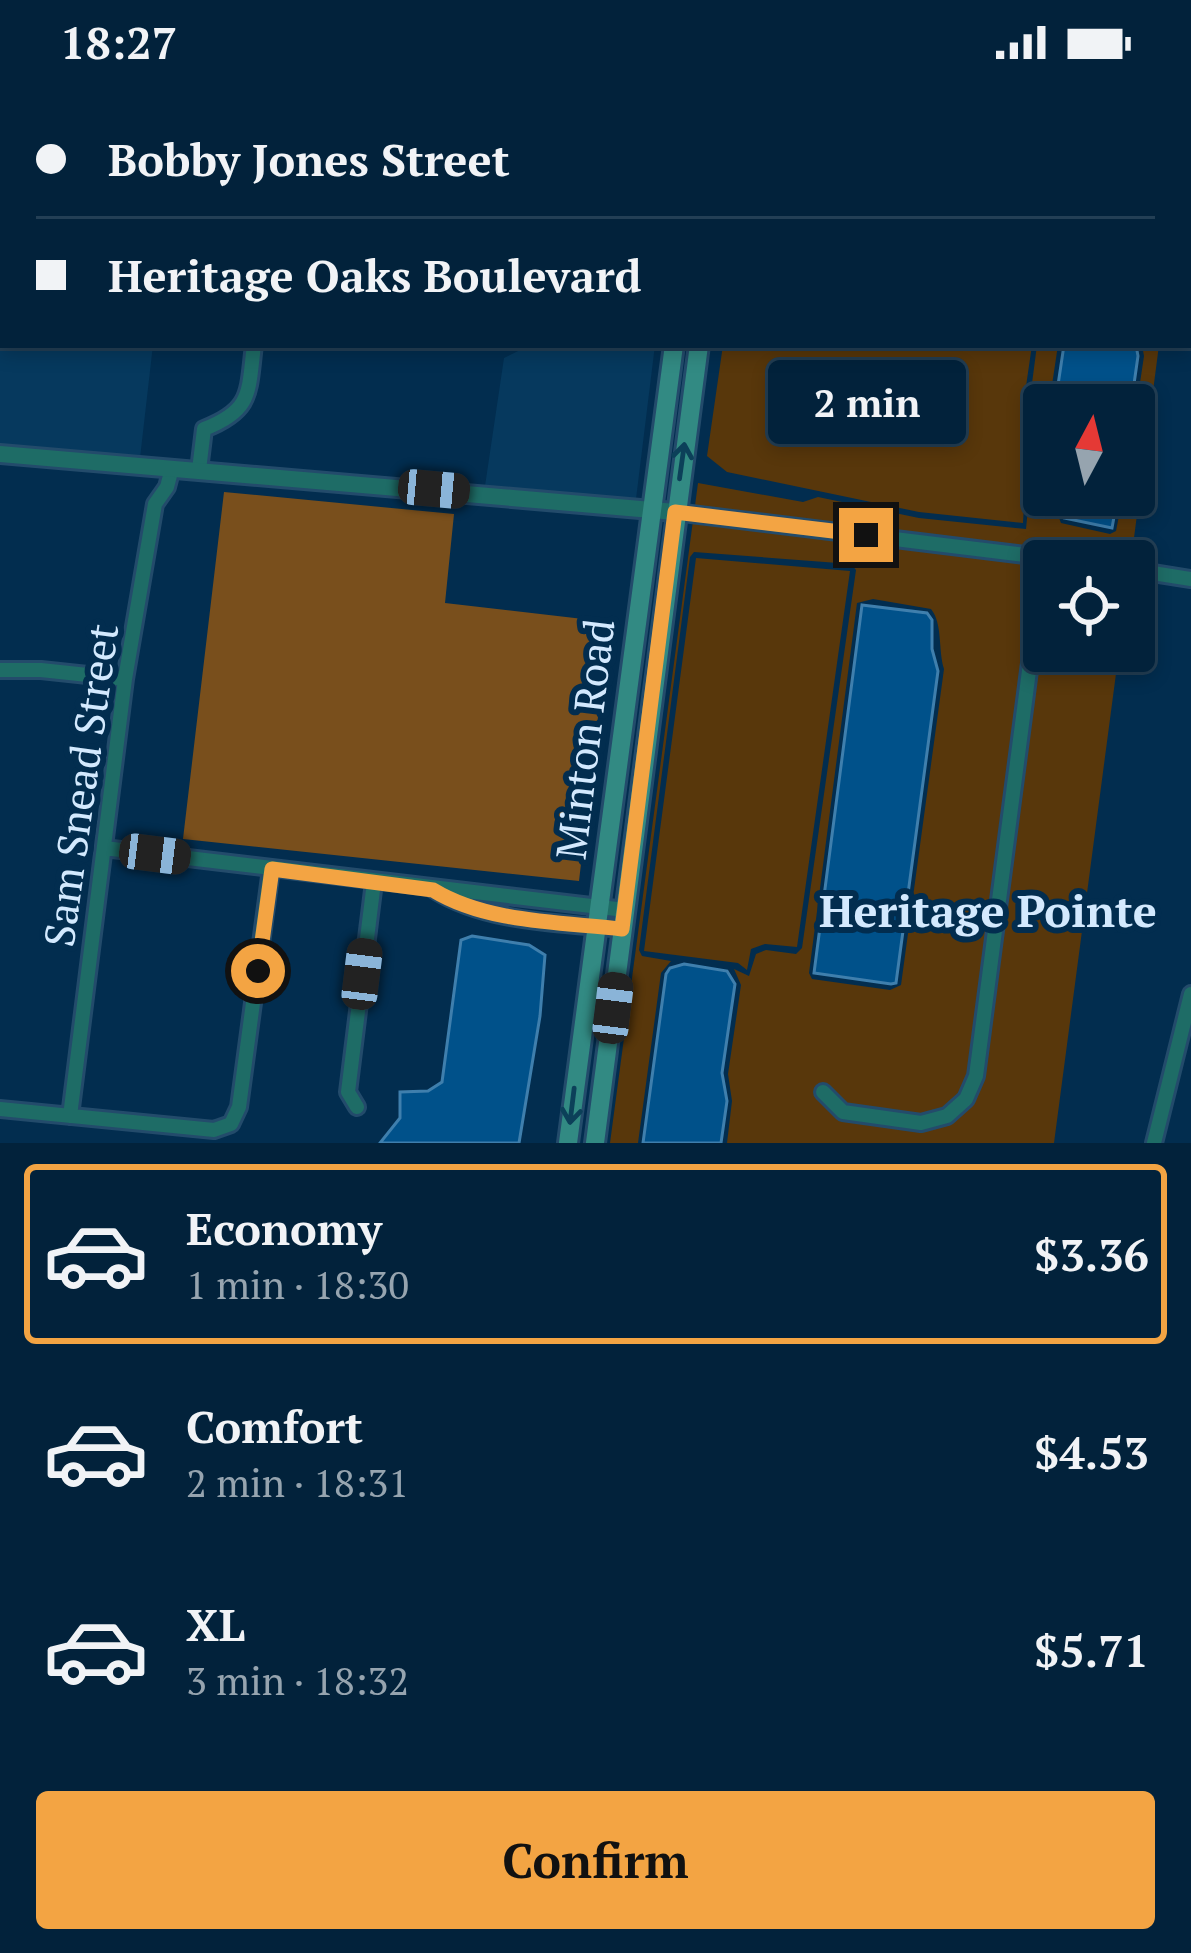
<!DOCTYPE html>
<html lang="en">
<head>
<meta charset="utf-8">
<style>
	body { margin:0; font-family:"PT Serif",serif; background:#0c2a42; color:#f1f3f6; height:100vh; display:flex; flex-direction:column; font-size:45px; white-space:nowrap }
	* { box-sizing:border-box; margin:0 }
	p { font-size:39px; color:#96a4af }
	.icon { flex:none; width:66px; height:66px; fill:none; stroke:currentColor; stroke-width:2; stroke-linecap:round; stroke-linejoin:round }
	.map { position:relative; height:1059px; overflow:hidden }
	.panel { display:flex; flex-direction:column; background:#02223b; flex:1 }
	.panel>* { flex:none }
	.guide { position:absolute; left:0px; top:0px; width:1191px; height:264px; box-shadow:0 6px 18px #0003,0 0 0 3px #233f55; display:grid; align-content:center; height:264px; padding:0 36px; background:#02223b }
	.needle { width:78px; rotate:7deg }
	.buttons { position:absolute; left:1023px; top:300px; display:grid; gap:24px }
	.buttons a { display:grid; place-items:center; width:132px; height:132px; border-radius:12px; background:#02223b; box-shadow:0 6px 18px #0003,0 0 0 3px #233f55; font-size:60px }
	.end { position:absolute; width:54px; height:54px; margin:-27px; border:15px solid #f3a443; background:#111; box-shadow:0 0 0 6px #111 }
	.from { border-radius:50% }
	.bubble { position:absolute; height:84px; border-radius:12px; background:#02223b; box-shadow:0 6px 18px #0003,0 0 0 3px #233f55; font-size:39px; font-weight:700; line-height:84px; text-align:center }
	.car { position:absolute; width:36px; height:72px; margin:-36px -18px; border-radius:15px; box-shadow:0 0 9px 3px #0007; background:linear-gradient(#222 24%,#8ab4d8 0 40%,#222 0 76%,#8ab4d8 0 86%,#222 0) }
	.guide b { display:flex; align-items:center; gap:42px; height:114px; font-size:45px }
	.guide b+b { border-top:3px solid #233f55 }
	.guide i { width:30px; height:30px; background:#f1f3f6 }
	ul { padding:21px 0 0; list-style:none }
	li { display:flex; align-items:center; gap:36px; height:180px; margin:0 24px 18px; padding:0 12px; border:6px solid transparent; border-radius:12px }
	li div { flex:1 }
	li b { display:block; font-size:45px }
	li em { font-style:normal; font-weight:700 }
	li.selected { border-color:#f3a443 }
	li>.icon { width:108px; height:108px; stroke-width:1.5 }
	.cta { display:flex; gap:24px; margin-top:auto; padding:24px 36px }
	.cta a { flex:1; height:138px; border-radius:12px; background:#f3a443; color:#111; font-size:48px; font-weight:700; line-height:138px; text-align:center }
	.status { display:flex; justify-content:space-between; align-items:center; height:84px; padding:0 60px; background:#02223b; direction:ltr }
	.status svg { height:33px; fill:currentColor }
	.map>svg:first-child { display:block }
	.built { fill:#06395e }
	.green { fill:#58370b; fill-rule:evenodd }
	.forest { fill:#794f1c }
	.water { fill:#00518a; stroke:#3f7fad; stroke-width:3 }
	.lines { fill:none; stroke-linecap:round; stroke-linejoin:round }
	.minor-casing { stroke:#234b6b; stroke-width:20 }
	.tertiary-casing { stroke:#234b6b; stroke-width:22 }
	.secondary-casing { stroke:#234b6b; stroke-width:24 }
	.minor { stroke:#1e6c66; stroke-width:14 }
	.tertiary { stroke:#1e6c66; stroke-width:16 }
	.secondary { stroke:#328a83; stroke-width:18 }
	.oneway { stroke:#0c4059 }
	.route { stroke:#f3a443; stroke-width:15 }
	.labels { text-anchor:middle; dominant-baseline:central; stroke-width:12; stroke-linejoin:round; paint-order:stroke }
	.street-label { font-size:42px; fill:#d3e9fe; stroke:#022d4f }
	.neighbourhood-label { font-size:45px; font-weight:bold; fill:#d3e9fe; stroke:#022d4f }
</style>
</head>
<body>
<div class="status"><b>18:27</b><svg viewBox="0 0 49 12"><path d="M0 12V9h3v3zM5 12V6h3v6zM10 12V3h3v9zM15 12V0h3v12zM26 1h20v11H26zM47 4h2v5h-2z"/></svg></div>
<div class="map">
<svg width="1191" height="1059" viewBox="0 0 1191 1059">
	<rect width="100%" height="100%" fill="#022d4f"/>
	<path class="built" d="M0 0H184L3 3V261H153L140 374 0 363Z
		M519 261H655L636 415 485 402 504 274 518 267Z"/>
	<path class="green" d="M723 261H1032L1022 330 1026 383 1023 439 919 428 727 388 707 372Z
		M1037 261H1058L1049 321H1044V411H1050L1061 439 1110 450 1116 447 1123 411H1134V339L1144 272 1142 261H1159L1131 477H1044V567H1119L1054 1059H727L732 1017 728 990 741 901 734 885 749 892 756 870 766 866 796 870 802 864 856 486 851 480 694 468 690 473 639 866 642 872 671 877 661 889 638 1059H610L698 399 803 418 818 413 919 434 1026 445 1032 383 1028 330ZM873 515 931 525C943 540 938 566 944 585L901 901 890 906 812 895 809 889 857 519Z
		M696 474 850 487 797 863 765 860 751 865 747 886 738 879 644 867Z"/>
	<path class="forest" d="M224 408 454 430 445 519 609 538 579 797 183 755Z"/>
	<path class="water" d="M1064 261H1136L1138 272 1131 321H1055Z
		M1056 411H1118L1112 444 1064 434Z
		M862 521 927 529 932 536V565L938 587 896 899 891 900 814 889Z
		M472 852 529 861 545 871 540 932 519 1059H380L400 1034V1008L428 1007 442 998 461 856Z
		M684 880 727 887 735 900 722 989 727 1017 721 1059H643L666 890 670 884Z"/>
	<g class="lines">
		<defs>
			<path id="minor" d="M286 3V0
				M412 3 413 0
				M199 386 204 345C253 326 248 308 254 261
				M675 428 1074 477
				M1134 486 1191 495
				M0 586H41L125 595
				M104 764 625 826
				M433 805C486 839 561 839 623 845
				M823 1008 843 1028 921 1039 947 1032 966 1015 976 992 1044 472
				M357 1023 348 1008 374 798
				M0 1025 214 1046 231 1040 239 1023 271 785
				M70 1032 125 595 155 420 167 403 172 384
				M1154 1059 1191 910"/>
			<path id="tertiary" d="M0 370 675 428"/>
			<path id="secondary" d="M708 3 709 0
				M734 3V0
				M568 1059 674 261
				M595 1059 699 261"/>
		</defs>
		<use href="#minor" class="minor-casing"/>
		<use href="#tertiary" class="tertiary-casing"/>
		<use href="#secondary" class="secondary-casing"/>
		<use href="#minor" class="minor"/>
		<use href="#tertiary" class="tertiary"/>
		<use href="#secondary" class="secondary"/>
	</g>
	<defs><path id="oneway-shaft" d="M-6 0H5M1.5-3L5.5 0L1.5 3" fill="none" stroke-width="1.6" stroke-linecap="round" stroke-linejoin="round" transform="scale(3)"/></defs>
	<g class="oneway">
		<use href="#oneway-shaft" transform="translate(682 377) rotate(-82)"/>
		<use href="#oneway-shaft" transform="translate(572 1022) rotate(97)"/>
	</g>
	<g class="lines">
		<path class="route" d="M258 887 272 785 433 806C487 839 561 838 622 845L675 428 866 451"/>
	</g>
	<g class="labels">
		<g class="street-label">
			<text transform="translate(584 655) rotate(-83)">Minton Road</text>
			<text transform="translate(80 701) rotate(-82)">Sam Snead Street</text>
		</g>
		<g class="neighbourhood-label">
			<text x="988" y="826">Heritage Pointe</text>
		</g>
	</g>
</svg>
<div class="buttons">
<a><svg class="needle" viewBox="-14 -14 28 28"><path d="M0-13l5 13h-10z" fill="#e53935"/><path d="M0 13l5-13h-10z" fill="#96a4af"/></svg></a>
<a><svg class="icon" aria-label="locate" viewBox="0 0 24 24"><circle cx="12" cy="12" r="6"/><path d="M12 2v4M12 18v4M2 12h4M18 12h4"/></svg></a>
</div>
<i class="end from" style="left:258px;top:887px"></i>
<i class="end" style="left:866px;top:451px"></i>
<div class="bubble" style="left:768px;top:276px;width:198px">2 min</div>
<i class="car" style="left:434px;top:405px;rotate:95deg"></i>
<i class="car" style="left:155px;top:770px;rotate:97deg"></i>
<i class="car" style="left:362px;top:890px;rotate:7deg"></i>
<i class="car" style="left:613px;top:924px;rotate:7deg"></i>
<div class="guide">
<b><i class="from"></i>Bobby Jones Street</b>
<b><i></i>Heritage Oaks Boulevard</b>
</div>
</div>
<section class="panel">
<ul>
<li class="selected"><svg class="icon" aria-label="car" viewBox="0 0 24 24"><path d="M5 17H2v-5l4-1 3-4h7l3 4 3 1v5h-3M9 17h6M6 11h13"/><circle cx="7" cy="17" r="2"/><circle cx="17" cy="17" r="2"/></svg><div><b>Economy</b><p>1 min · 18:30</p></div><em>$3.36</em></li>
<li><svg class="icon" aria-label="car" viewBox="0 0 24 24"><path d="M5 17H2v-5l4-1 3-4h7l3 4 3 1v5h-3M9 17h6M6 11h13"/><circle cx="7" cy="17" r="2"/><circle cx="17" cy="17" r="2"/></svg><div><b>Comfort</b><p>2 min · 18:31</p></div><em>$4.53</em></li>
<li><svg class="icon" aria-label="car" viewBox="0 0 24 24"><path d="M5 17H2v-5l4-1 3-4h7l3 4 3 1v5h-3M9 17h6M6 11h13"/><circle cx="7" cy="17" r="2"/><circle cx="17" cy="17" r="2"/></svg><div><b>XL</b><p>3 min · 18:32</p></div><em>$5.71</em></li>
</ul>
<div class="cta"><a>Confirm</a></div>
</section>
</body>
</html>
